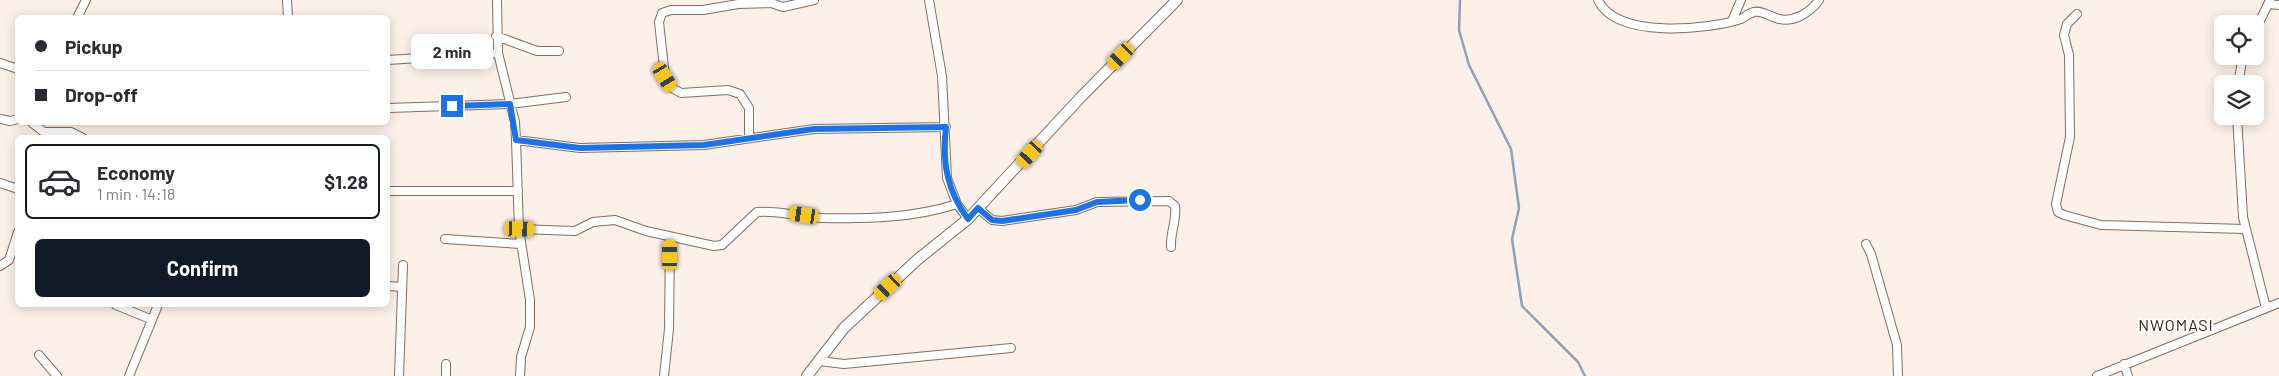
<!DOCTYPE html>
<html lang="en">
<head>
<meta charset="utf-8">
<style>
	body { margin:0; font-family:Barlow,sans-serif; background:#f7f7f7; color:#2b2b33; height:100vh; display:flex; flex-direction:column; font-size:19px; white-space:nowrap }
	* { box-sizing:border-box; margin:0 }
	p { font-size:16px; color:#7c7c81 }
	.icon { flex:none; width:28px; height:28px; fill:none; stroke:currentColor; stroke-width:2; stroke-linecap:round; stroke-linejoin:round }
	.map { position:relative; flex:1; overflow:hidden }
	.drawer { position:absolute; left:15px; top:135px; width:375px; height:172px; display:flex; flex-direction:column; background:#fff; border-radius:8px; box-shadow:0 2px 12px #0003 }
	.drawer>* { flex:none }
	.hud { position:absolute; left:15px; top:15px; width:375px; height:110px; border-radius:8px; box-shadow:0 2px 12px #0003; display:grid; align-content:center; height:110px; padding:0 20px; background:#fff }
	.tools { position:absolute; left:2214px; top:15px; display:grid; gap:10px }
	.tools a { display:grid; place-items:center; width:50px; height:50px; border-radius:8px; background:#fff; box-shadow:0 2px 12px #0003; font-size:25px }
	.end { position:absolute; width:22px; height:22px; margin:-11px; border:6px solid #1a73e8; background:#fff; box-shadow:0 0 0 2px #fff }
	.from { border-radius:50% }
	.bubble { position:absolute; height:35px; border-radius:8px; background:#fff; box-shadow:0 2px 12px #0003; font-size:16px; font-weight:700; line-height:35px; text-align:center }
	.car { position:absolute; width:15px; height:30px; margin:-15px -8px; border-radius:6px; box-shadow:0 0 4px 1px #0007; background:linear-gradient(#f5c518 24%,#345 0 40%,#f5c518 0 76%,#345 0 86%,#f5c518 0) }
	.hud b { display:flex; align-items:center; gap:18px; height:48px; font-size:19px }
	.hud b+b { border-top:1px solid #e1e1e2 }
	.hud i { width:12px; height:12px; background:#2b2b33 }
	ul { padding:9px 0 0; list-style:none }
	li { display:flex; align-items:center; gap:15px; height:75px; margin:0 10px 8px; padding:0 10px; border:2px solid transparent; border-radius:8px }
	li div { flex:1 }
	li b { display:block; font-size:19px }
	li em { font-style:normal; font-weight:700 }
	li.current { border-color:#111827 }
	li>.icon { width:45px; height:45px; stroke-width:1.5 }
	.cta { display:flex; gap:10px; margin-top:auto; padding:10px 20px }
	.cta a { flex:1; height:58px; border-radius:8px; background:#111827; color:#fff; font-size:20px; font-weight:700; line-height:58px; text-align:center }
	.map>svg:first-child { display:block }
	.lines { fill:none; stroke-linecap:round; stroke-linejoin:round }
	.stream { stroke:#8fa1b8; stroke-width:2.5 }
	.street-casing { stroke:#886c59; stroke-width:10 }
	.secondary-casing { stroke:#886c59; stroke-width:12 }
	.street { stroke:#fff; stroke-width:8 }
	.secondary { stroke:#fff; stroke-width:10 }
	.route { stroke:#1a73e8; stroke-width:6 }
	.labels { text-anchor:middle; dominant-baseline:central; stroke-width:4; stroke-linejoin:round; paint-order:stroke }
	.quarter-label { font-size:16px; letter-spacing:1px; fill:#3a2313; stroke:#fff }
</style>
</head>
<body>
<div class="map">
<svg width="2279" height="376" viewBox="0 0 2279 376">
	<rect width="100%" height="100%" fill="#fdf0e8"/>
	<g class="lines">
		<path class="stream" d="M1460 0 1459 30 1469 65 1511 149 1519 208 1512 239 1522 306 1578 362 1585 376"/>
		<defs>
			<path id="street" d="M287 0 288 18
				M497 0 498 53 515 122 516 140 580 148 704 145 814 129 946 127
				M929 0 942 76 947 178 957 204 968 219
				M1598 0C1616 39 1707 30 1741 19 1745 17 1749 13 1754 12 1761 10 1769 16 1776 18 1792 24 1810 13 1819 0
				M2269 4 2279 5
				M2077 14 2067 24 2064 35 2069 55 2070 137 2056 204 2058 212 2064 215 2101 225 2245 229
				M77 18 86 0
				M1732 21 1741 0
				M2255 31 2270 0
				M496 36 537 51H559
				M388 60 498 53
				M0 63 18 69
				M2238 84 2243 56
				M388 108 510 104 566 97
				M2237 116 2243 217 2266 308
				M0 119 10 121 18 119
				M31 122 44 132H71L83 138
				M749 138V108L740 94 728 90 681 93 672 88 665 77 659 22 662 13 671 10H703L738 4 771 3 783 7 814 0
				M516 140 519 229 530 300V327L521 357 520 376
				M0 183 18 189
				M388 191H518
				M978 208 992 220 1002 221 1076 210 1097 202 1169 201 1175 206C1177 220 1170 233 1171 247
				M519 229 575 231 593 222 615 220 646 231 714 246 722 245 757 212C779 210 800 217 822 218 867 219 914 218 957 204
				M445 239 521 244
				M1866 244 1871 254 1897 345 1898 376
				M0 266 9 260 18 232
				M388 286 402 287
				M116 305 150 319
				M39 355 57 376
				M819 361 844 364 1011 348
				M446 364V376
				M2124 364 2128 376
				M129 376 158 305
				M399 376 403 265
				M664 376 669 329 670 237
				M2097 376 2279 303"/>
			<path id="secondary" d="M807 376 844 328 917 260 968 219 1080 98 1177 0"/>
		</defs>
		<use href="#street" class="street-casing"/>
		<use href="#secondary" class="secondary-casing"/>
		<use href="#street" class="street"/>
		<use href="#secondary" class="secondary"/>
	</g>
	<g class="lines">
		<path class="route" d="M452 106 510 104 516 140 580 148 704 145 814 129 946 127C942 162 947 191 968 219L978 208 992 220 1002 221 1076 210 1097 202 1140 200"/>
	</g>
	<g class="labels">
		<g class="quarter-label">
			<text x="2176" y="324">NWOMASI</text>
		</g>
	</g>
</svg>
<div class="tools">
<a><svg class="icon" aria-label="locate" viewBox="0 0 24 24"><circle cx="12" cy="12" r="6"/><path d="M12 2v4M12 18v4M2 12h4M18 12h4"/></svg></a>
<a><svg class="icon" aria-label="layers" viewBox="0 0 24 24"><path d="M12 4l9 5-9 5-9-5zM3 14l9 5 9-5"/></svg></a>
</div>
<i class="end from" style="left:1140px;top:200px"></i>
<i class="end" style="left:452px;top:106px"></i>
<div class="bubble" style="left:411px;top:34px;width:82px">2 min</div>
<i class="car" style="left:1121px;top:56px;rotate:224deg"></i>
<i class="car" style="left:665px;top:77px;rotate:149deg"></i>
<i class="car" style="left:1030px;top:154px;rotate:222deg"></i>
<i class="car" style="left:804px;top:215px;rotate:279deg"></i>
<i class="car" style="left:520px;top:229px;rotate:92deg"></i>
<i class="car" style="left:670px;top:255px;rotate:0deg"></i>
<i class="car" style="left:888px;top:287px;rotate:227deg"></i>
<div class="hud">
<b><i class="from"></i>Pickup</b>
<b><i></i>Drop-off</b>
</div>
<section class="drawer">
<ul>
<li class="current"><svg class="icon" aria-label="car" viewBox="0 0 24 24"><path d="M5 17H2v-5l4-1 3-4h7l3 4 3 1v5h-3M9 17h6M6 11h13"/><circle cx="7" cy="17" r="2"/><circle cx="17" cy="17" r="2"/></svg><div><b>Economy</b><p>1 min · 14:18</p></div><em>$1.28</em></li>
</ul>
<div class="cta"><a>Confirm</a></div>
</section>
</div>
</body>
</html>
